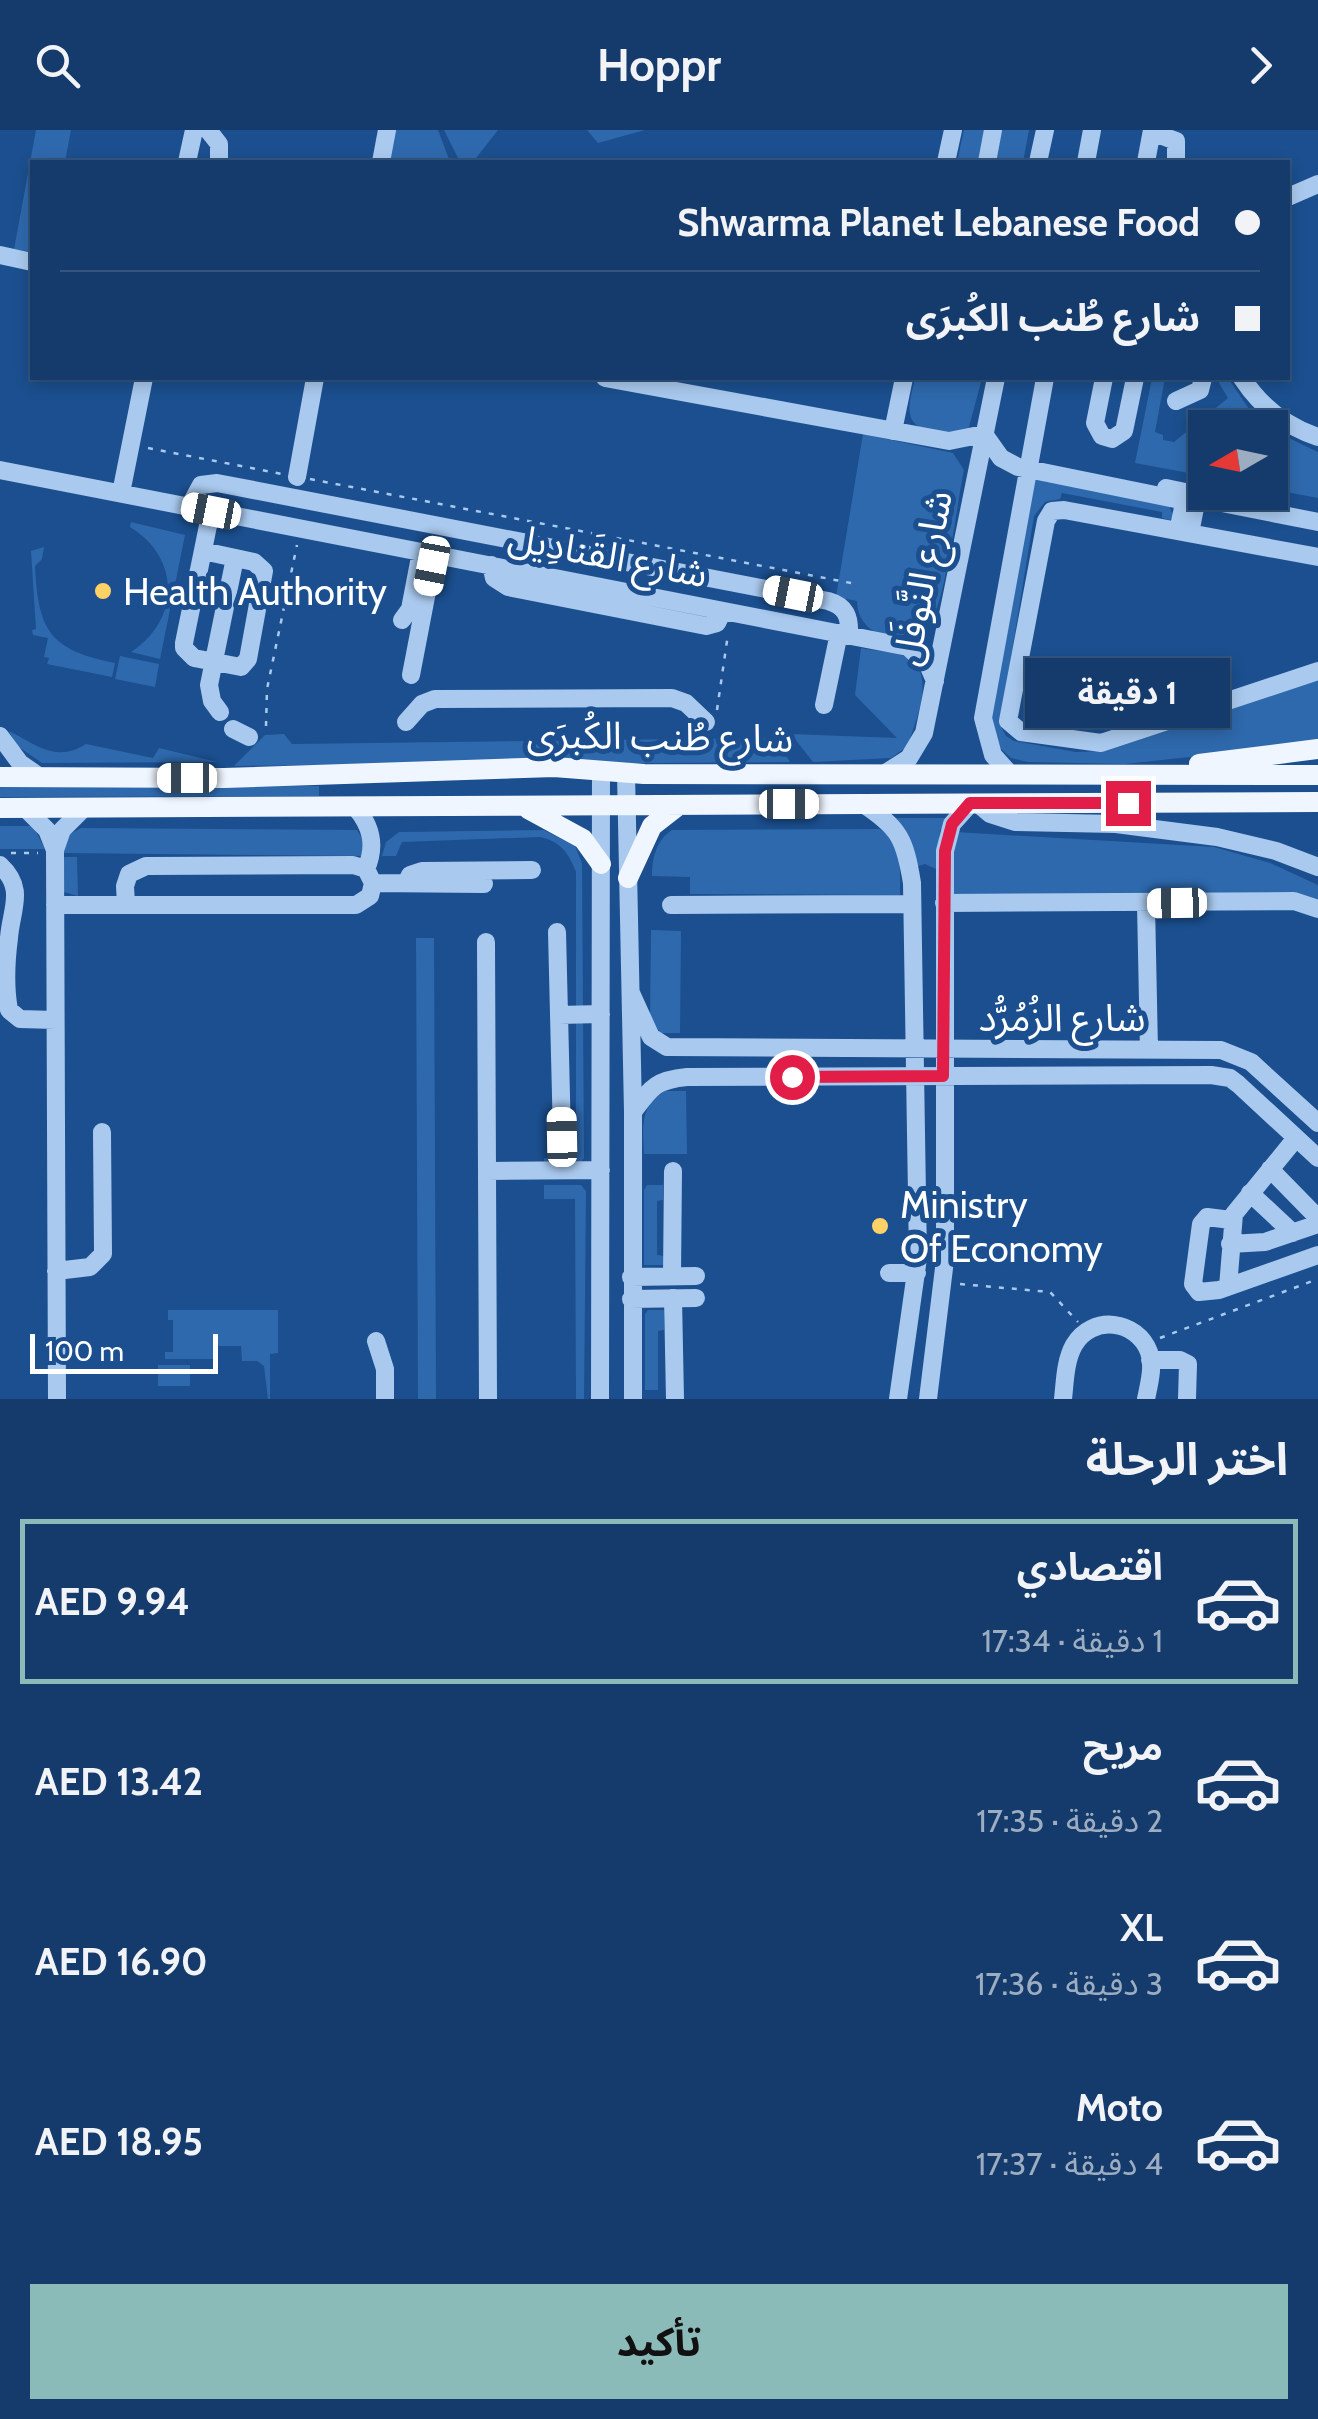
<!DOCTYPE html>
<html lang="ar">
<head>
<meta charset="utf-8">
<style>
	body { margin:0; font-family:Cabin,"Noto Sans Arabic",sans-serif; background:#214673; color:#f1f3f6; direction:rtl; height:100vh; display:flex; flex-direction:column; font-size:38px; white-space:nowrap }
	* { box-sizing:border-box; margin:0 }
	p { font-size:32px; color:#9dadc1 }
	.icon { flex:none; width:55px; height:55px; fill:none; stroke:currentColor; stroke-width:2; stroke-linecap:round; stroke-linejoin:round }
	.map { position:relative; height:1269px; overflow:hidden; direction:ltr }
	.sheet { display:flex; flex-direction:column; background:#143b6b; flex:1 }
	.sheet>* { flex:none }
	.top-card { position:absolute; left:30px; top:30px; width:1260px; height:220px; border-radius:0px; box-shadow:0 5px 15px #0003,0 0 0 2px #33557e; direction:rtl; display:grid; align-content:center; height:220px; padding:0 30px; background:#143b6b }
	.needle { width:65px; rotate:261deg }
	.tools { position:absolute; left:1188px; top:280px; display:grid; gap:20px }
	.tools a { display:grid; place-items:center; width:100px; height:100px; border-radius:0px; background:#143b6b; box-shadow:0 5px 15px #0003,0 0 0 2px #33557e; font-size:50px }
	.scale { position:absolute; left:30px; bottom:25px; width:188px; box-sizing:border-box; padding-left:10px; border:5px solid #fff; border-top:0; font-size:28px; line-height:35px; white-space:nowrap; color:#fff; -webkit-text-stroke:8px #1b4f8f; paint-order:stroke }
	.end { position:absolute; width:45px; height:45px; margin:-22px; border:12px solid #e11d48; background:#fff; box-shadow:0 0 0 5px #fff }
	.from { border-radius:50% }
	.bubble { position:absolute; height:70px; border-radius:0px; background:#143b6b; box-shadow:0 5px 15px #0003,0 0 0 2px #33557e; font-size:32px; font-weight:700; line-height:70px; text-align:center; direction:rtl }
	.car { position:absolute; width:30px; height:60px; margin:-30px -15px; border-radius:12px; box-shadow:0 0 8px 2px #0007; background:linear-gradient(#fff 24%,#345 0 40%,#fff 0 76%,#345 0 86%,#fff 0) }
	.top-card b { display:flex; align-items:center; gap:35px; height:95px; font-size:38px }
	.top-card b+b { border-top:2px solid #33557e }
	.top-card i { width:25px; height:25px; background:#f1f3f6 }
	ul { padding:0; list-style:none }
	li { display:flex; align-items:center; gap:30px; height:165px; margin:0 20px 15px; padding:0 10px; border:5px solid transparent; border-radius:0px }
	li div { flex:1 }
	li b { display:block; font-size:38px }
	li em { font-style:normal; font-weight:700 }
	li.current { border-color:#8bbbb9 }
	li>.icon { width:90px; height:90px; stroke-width:1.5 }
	h2 { padding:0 30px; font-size:45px; line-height:120px }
	.button { display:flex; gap:20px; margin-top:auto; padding:20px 30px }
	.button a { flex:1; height:115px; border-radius:0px; background:#8bbbb9; color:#111; font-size:40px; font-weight:700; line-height:115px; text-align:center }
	header { display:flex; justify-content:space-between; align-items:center; height:130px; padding:0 30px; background:#143b6b; font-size:45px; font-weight:700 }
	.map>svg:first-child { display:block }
	.green { fill:#2e69ad }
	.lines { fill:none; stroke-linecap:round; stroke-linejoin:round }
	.path { stroke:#a9c9ee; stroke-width:2.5; stroke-dasharray:5 8; stroke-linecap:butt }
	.minor { stroke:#a9c9ee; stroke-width:18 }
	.major { stroke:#f0f6ff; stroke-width:20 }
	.route { stroke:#e11d48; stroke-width:12 }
	.poi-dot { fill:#ffd166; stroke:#1b4f8f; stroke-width:4 }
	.labels { text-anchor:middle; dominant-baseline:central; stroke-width:10; stroke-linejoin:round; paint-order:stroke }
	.street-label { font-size:38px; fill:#fff; stroke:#1b4f8f }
	.poi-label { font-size:38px; fill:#fff; stroke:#1b4f8f; text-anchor:start }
</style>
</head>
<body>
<header><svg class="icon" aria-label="forward" viewBox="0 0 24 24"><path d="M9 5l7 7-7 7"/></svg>Hoppr<svg class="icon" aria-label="search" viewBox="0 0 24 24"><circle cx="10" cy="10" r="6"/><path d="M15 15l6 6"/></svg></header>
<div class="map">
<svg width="1318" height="1269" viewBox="0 0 1318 1269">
	<rect width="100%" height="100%" fill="#1b4f8f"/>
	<path class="green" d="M36 0H71L65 32H32V122L14 119Z
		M395 0H438L450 32H388Z
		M444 0H498L473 32H460Z
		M587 0H645L598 13Z
		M964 0H1029L1023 32H957Z
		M915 248H982L968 301C956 305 949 305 937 303 900 296 909 276 915 248Z
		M1152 248H1165L1155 302 1163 305V310L1174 312 1228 268 1216 248H1228L1249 279 1268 297 1205 298V346L1135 333Z
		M1270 299 1318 322V368L1270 359Z
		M863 304 953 323 964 340C958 367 945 474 931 490 907 516 858 511 857 471L836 467Z
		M1033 346 1168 373 1173 385 1170 390 1162 388V382L1062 363 1060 369 1045 372 1034 386 1000 595 1006 606 1014 611 1076 622 1106 621 1318 549V613L1125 634 1028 632 1011 628 1001 619 992 605 990 592Z
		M131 392 185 405 160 529 131 522C180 490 181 428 130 397Z
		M44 417 42 429 35 436C38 502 51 520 115 533L112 547 47 534 49 528 44 527 48 508 33 505 32 500 36 499 31 421Z
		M861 518C874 521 889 521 901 525 940 538 916 588 908 616L891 628 813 632 791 604 897 608 855 565Z
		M120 526 159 534 155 557 115 549Z
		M9 601C37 615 56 633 86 614L153 628 159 618 217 632 42 633 16 615Z
		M284 604 292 614 769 608 780 616 790 632 234 636 265 605Z
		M319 656V666L0 667V657Z
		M890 688H948L940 701 936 739 925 734 913 738Z
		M0 696H33L45 719H0Z
		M81 698 357 700 364 712 362 726 63 723 65 707Z
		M880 699C903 716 900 739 900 765L690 764V747L652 746C652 729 656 710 672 700Z
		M544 700 575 716 582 733 584 1028 580 1033H544V1028H576V742C568 722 561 712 540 707L402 712 396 726H382L386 712 399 702Z
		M955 702 1214 717 1270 733 1318 755V777L953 767 947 728Z
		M63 727H77L78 766 64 762Z
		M651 800 681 801 680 903H661L650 892Z
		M416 808H434L436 1269H418Z
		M665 961H686L687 1024H644C643 999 639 975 665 961Z
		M544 1055H581L586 1061 584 1269H576L575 1069H544Z
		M647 1055H663V1070L657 1071V1125L665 1126V1135H644V1060Z
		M168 1180H278V1223L270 1224V1269H268L264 1236 257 1231H242L241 1216H218V1229H165V1222H173V1190H168Z
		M648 1180H664V1200L658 1201V1260H645V1184Z
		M158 1235H190V1256H158Z"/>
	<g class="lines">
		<path class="path" d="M148 318 282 344
			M310 349 856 454
			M717 580 728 504
			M266 596 267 559 297 415
			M11 723H38
			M960 1154 1050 1162 1078 1192
			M1160 1208 1318 1149"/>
		<path class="minor" d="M208 0 219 14V32
			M1152 2 1176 11V32
			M187 32 194 0
			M381 32 387 0
			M946 32 953 0
			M987 32 993 0
			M1038 32 1045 0
			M1086 32 1092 0
			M1146 32 1152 0
			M1288 67 1318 54
			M0 125 32 132
			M605 248 949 311 984 304 1001 328 1018 337 1180 370 1183 378 1178 401
			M1104 248 1095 293 1102 306 1112 309 1124 301 1135 248
			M1242 248C1261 277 1285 296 1318 307
			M1176 271 1200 260 1203 248
			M893 301 904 248
			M0 340 908 517 928 535 935 551
			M297 347 315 248
			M1166 358 1190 363 1197 368 1191 398
			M121 363 144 248
			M1197 368 1318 392
			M189 377 201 355 217 353 828 471C846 476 850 487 849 505
			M203 421 254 432 264 441 248 529 241 537 194 528 184 518V513L211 381
			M1318 427 1064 380 1052 381 1046 391 1008 591 1021 602 1101 613 1318 541
			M491 435 494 448 508 457 706 496 717 493 723 481
			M402 490 410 479 421 422
			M411 545 434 425
			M824 575 839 503
			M220 582 212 571 209 555 235 428
			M406 592 422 574 435 569 672 568 686 573 706 592
			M233 599 249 607
			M0 606 20 633 40 647
			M626 643 633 982V1269
			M884 644 909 628 924 603 996 248
			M1010 644 993 625 983 588 1045 248
			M977 673 990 684 1015 692 1116 694 1217 707 1276 721 1318 737
			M863 674C900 698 905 710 912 753L918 1128 898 1269
			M25 678 47 700 55 720
			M356 678C372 697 376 716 366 739
			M0 735C26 759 11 779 9 808 6 831 5 858 9 880L20 889 55 890
			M373 753 484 754
			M406 753 410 745 422 741 532 740
			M944 773 1294 771 1318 779
			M1146 774 1149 920
			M55 775H356L370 766 373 753 366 739 353 735 146 736 129 744 125 756 126 775
			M671 775 912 774
			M557 802 562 1007
			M486 812 488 1269
			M631 863 651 907 667 917 1221 920 1251 932 1318 993
			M559 885 601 884
			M633 982C651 958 655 950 687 947L1211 945 1230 948 1238 954 1318 1028
			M1270 1039 1318 1088
			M487 1041 601 1040
			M1250 1063 1293 1103
			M1231 1090 1207 1087 1201 1094 1193 1154 1199 1162 1219 1160 1318 1125
			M1230 1114 1265 1112 1318 1094
			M56 1141 90 1137 103 1124 102 1002
			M889 1143H917
			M672 1146 673 1041
			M631 1147 696 1146
			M1228 1157 1234 1084 1296 1008
			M673 1168 675 1269
			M631 1169 696 1168
			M376 1211 385 1239V1269
			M1150 1230H1180L1188 1234 1187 1269
			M57 1269 55 720 62 700 84 678
			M600 1269 601 641
			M928 1269 945 1130V721L952 694 971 673
			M1063 1269C1065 1252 1065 1231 1074 1215 1092 1184 1137 1190 1149 1222 1154 1237 1149 1254 1146 1269"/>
		<path class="major" d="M1199 634 1318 619
			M0 647 224 648 554 637 644 644 1318 645
			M0 678 1318 672
			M528 679 583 709 601 734
			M628 748 652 696 679 675"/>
	</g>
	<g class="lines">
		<path class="route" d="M792 947 943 946 945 721 952 694 970 673H1128"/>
	</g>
	<g class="poi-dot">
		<circle cx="103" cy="461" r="10"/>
		<circle cx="880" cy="1096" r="10"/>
	</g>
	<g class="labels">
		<g class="street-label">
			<text transform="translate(608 425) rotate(11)">شارع القَنادِيل</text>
			<text transform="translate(922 448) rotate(-79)">شارع النَّوفَل</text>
			<text transform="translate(660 606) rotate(1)">شارع طُنب الكُبرَى</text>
			<text x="1062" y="887">شارع الزُمُرُّد</text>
		</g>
		<g class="poi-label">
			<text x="123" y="461">Health Authority</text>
			<text x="900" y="1074">Ministry<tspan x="900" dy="44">Of Economy</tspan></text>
		</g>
	</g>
</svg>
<div class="tools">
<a><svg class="needle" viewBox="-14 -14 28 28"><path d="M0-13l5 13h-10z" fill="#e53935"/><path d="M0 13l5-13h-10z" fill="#9dadc1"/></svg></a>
</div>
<div class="scale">100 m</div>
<i class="end from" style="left:792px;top:947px"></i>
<i class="end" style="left:1128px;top:673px"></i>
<div class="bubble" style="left:1025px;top:528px;width:205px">1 دقيقة</div>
<i class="car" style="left:211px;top:381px;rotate:281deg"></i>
<i class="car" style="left:432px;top:436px;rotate:191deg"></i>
<i class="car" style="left:793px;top:464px;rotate:281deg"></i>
<i class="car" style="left:187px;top:648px;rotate:270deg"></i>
<i class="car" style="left:789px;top:674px;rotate:90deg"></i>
<i class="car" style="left:1177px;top:773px;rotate:269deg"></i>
<i class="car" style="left:562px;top:1007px;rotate:359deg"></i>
<div class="top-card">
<b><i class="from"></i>Shwarma Planet Lebanese Food</b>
<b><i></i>شارع طُنب الكُبرَى</b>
</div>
</div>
<section class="sheet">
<h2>اختر الرحلة</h2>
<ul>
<li class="current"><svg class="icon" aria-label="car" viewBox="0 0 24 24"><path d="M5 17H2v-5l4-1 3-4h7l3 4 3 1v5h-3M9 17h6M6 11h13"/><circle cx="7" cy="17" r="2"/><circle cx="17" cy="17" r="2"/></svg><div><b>اقتصادي</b><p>1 دقيقة · 17:34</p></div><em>AED 9.94</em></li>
<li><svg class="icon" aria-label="car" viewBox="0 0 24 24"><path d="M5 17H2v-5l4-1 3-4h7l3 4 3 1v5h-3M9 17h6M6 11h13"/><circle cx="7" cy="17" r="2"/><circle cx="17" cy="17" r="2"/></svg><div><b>مريح</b><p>2 دقيقة · 17:35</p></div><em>AED 13.42</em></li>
<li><svg class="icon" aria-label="car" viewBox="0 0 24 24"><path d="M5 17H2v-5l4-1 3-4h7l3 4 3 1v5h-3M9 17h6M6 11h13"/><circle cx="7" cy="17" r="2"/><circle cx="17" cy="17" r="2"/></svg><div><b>XL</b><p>3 دقيقة · 17:36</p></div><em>AED 16.90</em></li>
<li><svg class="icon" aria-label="car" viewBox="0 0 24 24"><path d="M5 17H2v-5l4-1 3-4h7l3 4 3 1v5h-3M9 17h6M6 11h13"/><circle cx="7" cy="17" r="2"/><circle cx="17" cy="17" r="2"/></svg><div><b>Moto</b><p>4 دقيقة · 17:37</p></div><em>AED 18.95</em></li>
</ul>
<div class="button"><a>تأكيد</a></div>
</section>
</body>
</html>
